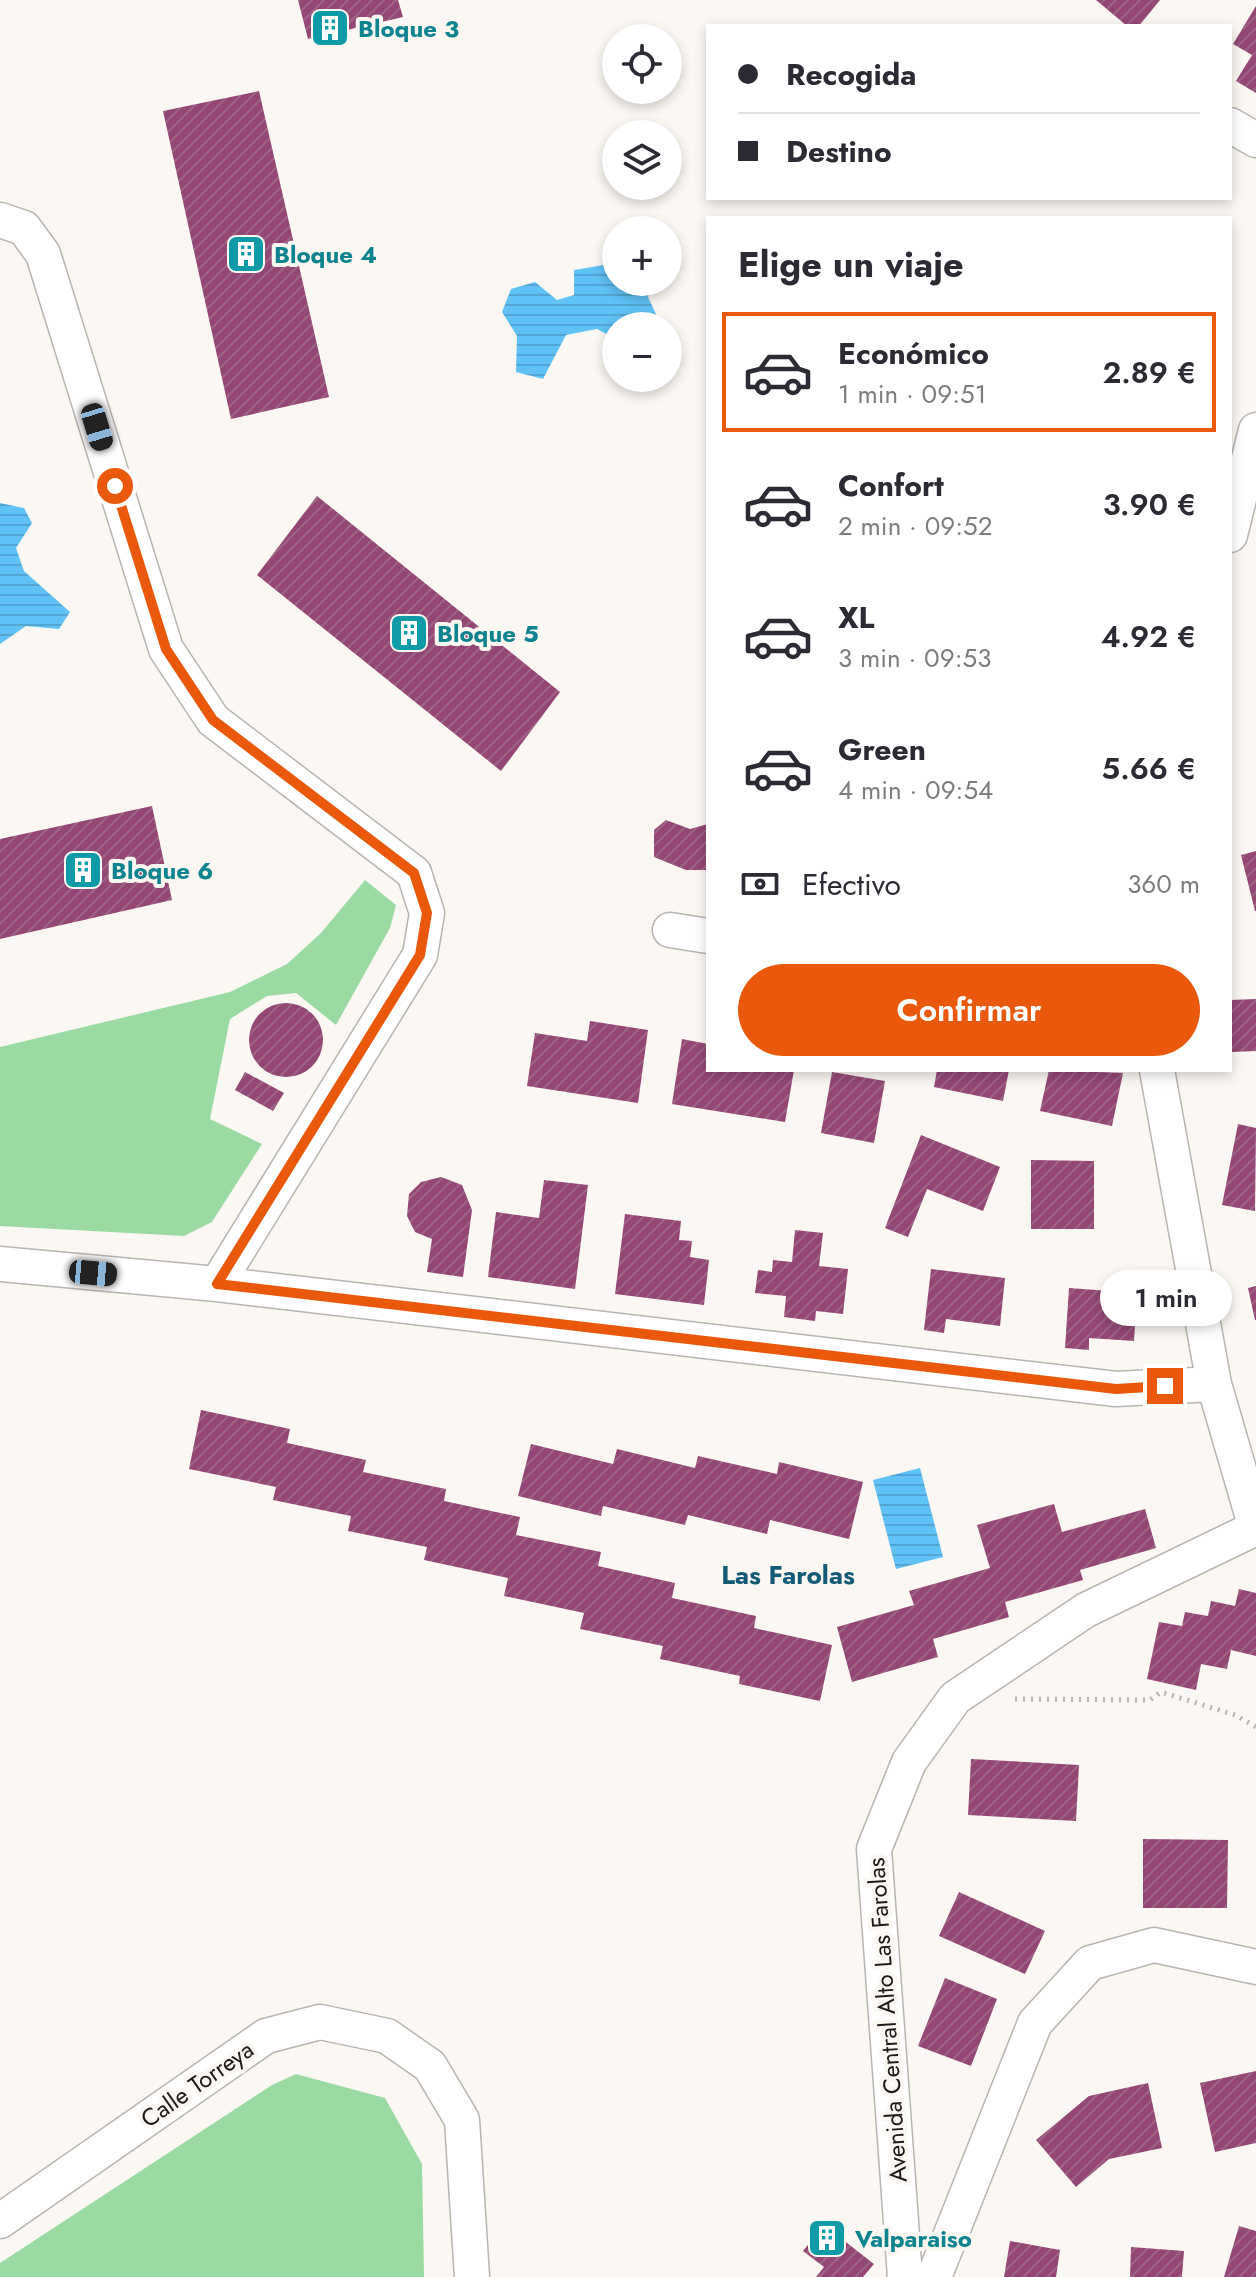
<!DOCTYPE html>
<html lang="es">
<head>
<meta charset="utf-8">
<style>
	body { margin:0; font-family:Jost,sans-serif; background:#f7f7f7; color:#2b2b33; height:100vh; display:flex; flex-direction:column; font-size:30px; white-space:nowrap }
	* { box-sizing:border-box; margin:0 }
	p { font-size:26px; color:#7c7c81 }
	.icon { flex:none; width:44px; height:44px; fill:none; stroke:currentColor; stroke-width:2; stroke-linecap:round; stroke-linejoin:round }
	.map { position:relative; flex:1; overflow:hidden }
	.details { position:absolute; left:706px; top:216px; width:526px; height:856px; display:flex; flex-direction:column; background:#fff; border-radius:0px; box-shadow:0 4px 12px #0003 }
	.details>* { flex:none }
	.banner { position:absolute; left:706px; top:24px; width:526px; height:176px; border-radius:0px; box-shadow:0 4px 12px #0003; display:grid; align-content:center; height:176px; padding:0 32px; background:#fff }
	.fabs { position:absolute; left:602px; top:24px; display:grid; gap:16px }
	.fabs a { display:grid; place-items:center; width:80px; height:80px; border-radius:50%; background:#fff; box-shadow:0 4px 12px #0003; font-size:40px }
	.end { position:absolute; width:36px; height:36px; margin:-18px; border:10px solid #ea580c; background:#fff; box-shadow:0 0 0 4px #fff }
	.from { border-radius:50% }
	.bubble { position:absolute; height:56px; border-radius:28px; background:#fff; box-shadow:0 4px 12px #0003; font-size:26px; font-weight:600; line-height:56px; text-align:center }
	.car { position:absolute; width:24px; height:48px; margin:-24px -12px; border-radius:10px; box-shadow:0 0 6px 2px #0007; background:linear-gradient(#222 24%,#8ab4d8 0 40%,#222 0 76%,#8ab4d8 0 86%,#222 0) }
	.banner b { display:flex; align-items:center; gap:28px; height:76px; font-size:30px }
	.banner b+b { border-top:2px solid #e1e1e2 }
	.banner i { width:20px; height:20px; background:#2b2b33 }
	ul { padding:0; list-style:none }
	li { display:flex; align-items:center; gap:24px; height:120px; margin:0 16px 12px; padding:0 16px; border:4px solid transparent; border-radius:0px }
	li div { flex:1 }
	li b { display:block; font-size:30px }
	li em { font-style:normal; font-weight:600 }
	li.current { border-color:#ea580c }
	li>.icon { width:72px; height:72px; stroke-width:1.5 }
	h2 { padding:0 32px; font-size:36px; line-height:96px }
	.pay { display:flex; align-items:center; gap:20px; height:88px; padding:0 32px; font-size:30px }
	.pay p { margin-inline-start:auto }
	.action { display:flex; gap:16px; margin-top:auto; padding:16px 32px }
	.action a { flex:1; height:92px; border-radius:48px; background:#ea580c; color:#fff; font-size:32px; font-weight:600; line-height:92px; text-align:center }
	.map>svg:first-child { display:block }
	.green { fill:#9cdaa4 }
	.water { fill:url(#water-rules) }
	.building { fill:url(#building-hatch) }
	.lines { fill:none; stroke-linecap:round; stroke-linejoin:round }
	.street-casing { stroke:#b8b5b1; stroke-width:37 }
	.path { stroke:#b8b5b1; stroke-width:5; stroke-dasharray:2 6; stroke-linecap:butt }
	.street { stroke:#fff; stroke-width:34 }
	.route { stroke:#ea580c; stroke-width:10 }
	.labels { text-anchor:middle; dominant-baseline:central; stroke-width:8; stroke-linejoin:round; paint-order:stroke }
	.culture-label { font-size:24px; font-weight:bold; fill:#0d838f; stroke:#fbf7f2; text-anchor:start }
	.street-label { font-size:24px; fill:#1c1b19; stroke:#fbf7f2 }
	.neighbourhood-label { font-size:26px; font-weight:bold; fill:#135a76; stroke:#fbf7f2 }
</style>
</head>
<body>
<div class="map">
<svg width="1256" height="2277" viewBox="0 0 1256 2277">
	<defs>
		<pattern id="water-rules" width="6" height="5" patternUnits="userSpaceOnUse" patternTransform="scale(2)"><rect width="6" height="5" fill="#60c2f7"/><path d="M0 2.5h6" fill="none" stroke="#53a6d3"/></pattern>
		<pattern id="building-hatch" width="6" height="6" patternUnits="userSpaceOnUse" patternTransform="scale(2)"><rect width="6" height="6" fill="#944775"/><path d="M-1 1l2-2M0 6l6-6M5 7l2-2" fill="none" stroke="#9e6486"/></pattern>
	</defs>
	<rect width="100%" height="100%" fill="#fbf7f2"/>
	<path class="green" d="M365 880 396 905 390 928 336 1025 296 993 267 996 230 1019 210 1119 262 1144 212 1222 184 1236 0 1226V1047L230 992 287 964 321 933Z
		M296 2074 385 2098 422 2164 424 2277H0V2263L272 2085Z"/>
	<path class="water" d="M616 263V282H653L648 297 660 323 657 326H616V339L597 329 566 335 543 379 516 372 517 336 502 312 511 289 535 282 557 300 574 295V270Z
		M0 503 24 508 32 523 16 548 24 571 70 612 59 629 26 626 0 644Z
		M920 1468 943 1557 896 1569 873 1480Z"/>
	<path class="building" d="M298 0H398L403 17 308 39Z
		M1096 0H1160L1139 26H1127Z
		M1256 6V93L1236 81 1252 55 1233 44Z
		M259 91 329 397 231 419 163 111Z
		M317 496 560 692 501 771 257 575Z
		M152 806 172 900 0 939V839Z
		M666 820 690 829 708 824V870H686L654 857V830Z
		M1256 851V911H1255L1241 855Z
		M1256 999V1051L1232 1052 1230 1000Z
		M249 1040a37 37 0 1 1 74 0a37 37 0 1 1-74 0Z
		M590 1021 648 1030 638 1103 527 1086 535 1033 587 1041Z
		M682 1039 708 1044V1070H794L785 1122 672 1104Z
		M937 1070H1009L1003 1101 934 1087Z
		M1049 1070 1123 1073 1112 1126 1040 1111Z
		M245 1072 284 1093 273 1111 235 1090Z
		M832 1072 885 1081 874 1143 821 1133Z
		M1238 1124 1256 1128 1255 1211 1222 1205Z
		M921 1135 1000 1167 983 1211 927 1189 908 1237 885 1228Z
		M1031 1160 1094 1161V1229H1031Z
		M441 1177 462 1185 472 1210 463 1277 427 1272 432 1239 415 1232 407 1216 409 1194 421 1182Z
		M544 1180 588 1185 575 1289 488 1277 496 1212 539 1218Z
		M625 1214 681 1221 679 1240 692 1241 690 1257 709 1260 704 1305 615 1294Z
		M795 1230 823 1233 819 1266 848 1269 843 1314 816 1311 815 1321 784 1317 786 1296 755 1293 758 1270 772 1272 773 1260 792 1262Z
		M931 1269 1005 1278 1000 1326 946 1319 944 1333 924 1330Z
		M1256 1286V1320H1255L1248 1288Z
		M1069 1288 1137 1293 1134 1341 1089 1338V1350L1065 1348Z
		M201 1410 290 1429 287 1443 366 1460 363 1472 446 1489 444 1501 520 1517 516 1535 601 1552 598 1566 675 1583 672 1598 756 1616 754 1628 832 1645 820 1701 739 1684 740 1676 660 1659 663 1646 580 1629 584 1613 504 1596 508 1578 424 1560 427 1547 348 1531 351 1516 273 1500 276 1487 189 1469Z
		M531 1444 613 1464 617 1449 695 1468 698 1456 777 1474 779 1462 863 1482 849 1539 770 1520 767 1534 688 1515 685 1525 603 1506 601 1516 518 1496Z
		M1054 1504 1062 1532 1145 1509 1156 1548 1080 1570 1083 1580 1005 1602 1009 1617 933 1639 938 1657 852 1682 837 1627 914 1605 909 1591 990 1568 977 1525Z
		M1239 1589 1256 1593V1656L1231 1650 1227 1669 1201 1664 1196 1690 1147 1679 1159 1622 1182 1626 1185 1612 1208 1616 1211 1601 1235 1606Z
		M971 1759 1079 1765 1076 1821 968 1815Z
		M1143 1839 1228 1840 1227 1908H1143Z
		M959 1892 1045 1931 1025 1974 939 1936Z
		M945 1978 997 1999 971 2066 918 2046Z
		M1256 2071V2143L1215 2152 1200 2083Z
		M1148 2083 1162 2148 1109 2159 1076 2187 1036 2140 1089 2096Z
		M824 2225 874 2264 863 2277H816L824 2267 803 2251Z
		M1239 2226 1256 2231V2277H1224Z
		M1010 2241 1060 2250 1056 2277H1004Z
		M1131 2247 1184 2251 1182 2277H1130Z"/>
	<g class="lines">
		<defs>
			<path id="street" d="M1230 125 1256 140
				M0 220 24 228 43 254 166 649 213 720 414 873 427 913 420 955 217 1284
				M1230 535 1256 430
				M670 930 708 936
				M1157 1070 1214 1384 1256 1528
				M0 1264 217 1284 1116 1389 1214 1384
				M0 2221 266 2036 320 2022 387 2036 430 2066 462 2120 472 2277
				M905 2277 874 1849 909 1762 955 1698 1086 1610 1256 1528
				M934 2277 1035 2023 1090 1963 1154 1945 1256 1967"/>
		</defs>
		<use href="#street" class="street-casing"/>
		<path class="path" d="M1015 1699 1150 1700 1161 1692 1235 1715 1256 1727"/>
		<use href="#street" class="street"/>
	</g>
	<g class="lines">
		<path class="route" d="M115 486 166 649 213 720 414 873 427 913 420 955 217 1284 1116 1389 1165 1386"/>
	</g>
	<defs>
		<symbol id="building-square" viewBox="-11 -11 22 22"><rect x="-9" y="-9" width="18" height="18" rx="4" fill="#0f9aa8" stroke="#fbf7f2"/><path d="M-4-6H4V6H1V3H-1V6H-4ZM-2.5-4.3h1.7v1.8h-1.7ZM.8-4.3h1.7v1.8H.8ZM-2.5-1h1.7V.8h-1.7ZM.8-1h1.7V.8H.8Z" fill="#fff"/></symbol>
	</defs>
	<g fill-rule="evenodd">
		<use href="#building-square" x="308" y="6" width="44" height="44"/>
		<use href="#building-square" x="224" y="232" width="44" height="44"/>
		<use href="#building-square" x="387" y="611" width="44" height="44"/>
		<use href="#building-square" x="61" y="848" width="44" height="44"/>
		<use href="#building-square" x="805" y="2216" width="44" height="44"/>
	</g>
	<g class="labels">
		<g class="culture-label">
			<text x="358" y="28">Bloque 3</text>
			<text x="274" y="254">Bloque 4</text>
			<text x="437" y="633">Bloque 5</text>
			<text x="111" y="870">Bloque 6</text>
			<text x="855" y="2238">Valparaiso</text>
		</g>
		<g class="street-label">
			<text transform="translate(887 2020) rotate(-94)">Avenida Central Alto Las Farolas</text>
			<text transform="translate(197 2084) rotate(-35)">Calle Torreya</text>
		</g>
		<g class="neighbourhood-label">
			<text x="788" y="1575">Las Farolas</text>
		</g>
	</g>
</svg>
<div class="fabs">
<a><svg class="icon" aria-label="locate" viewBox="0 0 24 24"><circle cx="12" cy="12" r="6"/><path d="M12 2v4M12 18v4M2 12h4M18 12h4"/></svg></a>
<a><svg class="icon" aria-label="layers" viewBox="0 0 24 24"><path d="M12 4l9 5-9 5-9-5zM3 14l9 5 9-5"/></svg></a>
<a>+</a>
<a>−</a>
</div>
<i class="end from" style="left:115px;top:486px"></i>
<i class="end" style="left:1165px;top:1386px"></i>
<div class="bubble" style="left:1100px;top:1270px;width:132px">1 min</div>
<i class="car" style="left:97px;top:427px;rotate:163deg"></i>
<i class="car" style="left:93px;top:1273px;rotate:95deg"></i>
<div class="banner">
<b><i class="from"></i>Recogida</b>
<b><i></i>Destino</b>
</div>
<section class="details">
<h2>Elige un viaje</h2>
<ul>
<li class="current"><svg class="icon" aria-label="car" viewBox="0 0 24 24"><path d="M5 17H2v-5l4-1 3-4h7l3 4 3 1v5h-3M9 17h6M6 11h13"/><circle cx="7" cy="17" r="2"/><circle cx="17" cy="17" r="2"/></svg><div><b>Económico</b><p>1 min · 09:51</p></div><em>2.89 €</em></li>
<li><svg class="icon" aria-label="car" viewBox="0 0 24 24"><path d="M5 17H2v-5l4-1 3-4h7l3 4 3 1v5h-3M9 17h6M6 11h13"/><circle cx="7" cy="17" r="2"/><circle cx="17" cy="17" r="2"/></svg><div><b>Confort</b><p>2 min · 09:52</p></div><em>3.90 €</em></li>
<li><svg class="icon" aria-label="car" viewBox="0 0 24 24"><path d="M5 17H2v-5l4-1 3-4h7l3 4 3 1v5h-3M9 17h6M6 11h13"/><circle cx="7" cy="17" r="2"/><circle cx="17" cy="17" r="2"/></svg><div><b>XL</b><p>3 min · 09:53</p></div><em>4.92 €</em></li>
<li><svg class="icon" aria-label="car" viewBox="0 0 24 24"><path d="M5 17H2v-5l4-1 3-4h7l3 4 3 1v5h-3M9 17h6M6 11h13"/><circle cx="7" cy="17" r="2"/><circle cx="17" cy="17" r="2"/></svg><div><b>Green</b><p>4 min · 09:54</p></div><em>5.66 €</em></li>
</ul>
<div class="pay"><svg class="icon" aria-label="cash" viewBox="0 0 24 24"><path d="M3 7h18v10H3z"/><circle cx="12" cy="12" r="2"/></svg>Efectivo<p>360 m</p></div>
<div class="action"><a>Confirmar</a></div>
</section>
</div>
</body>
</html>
